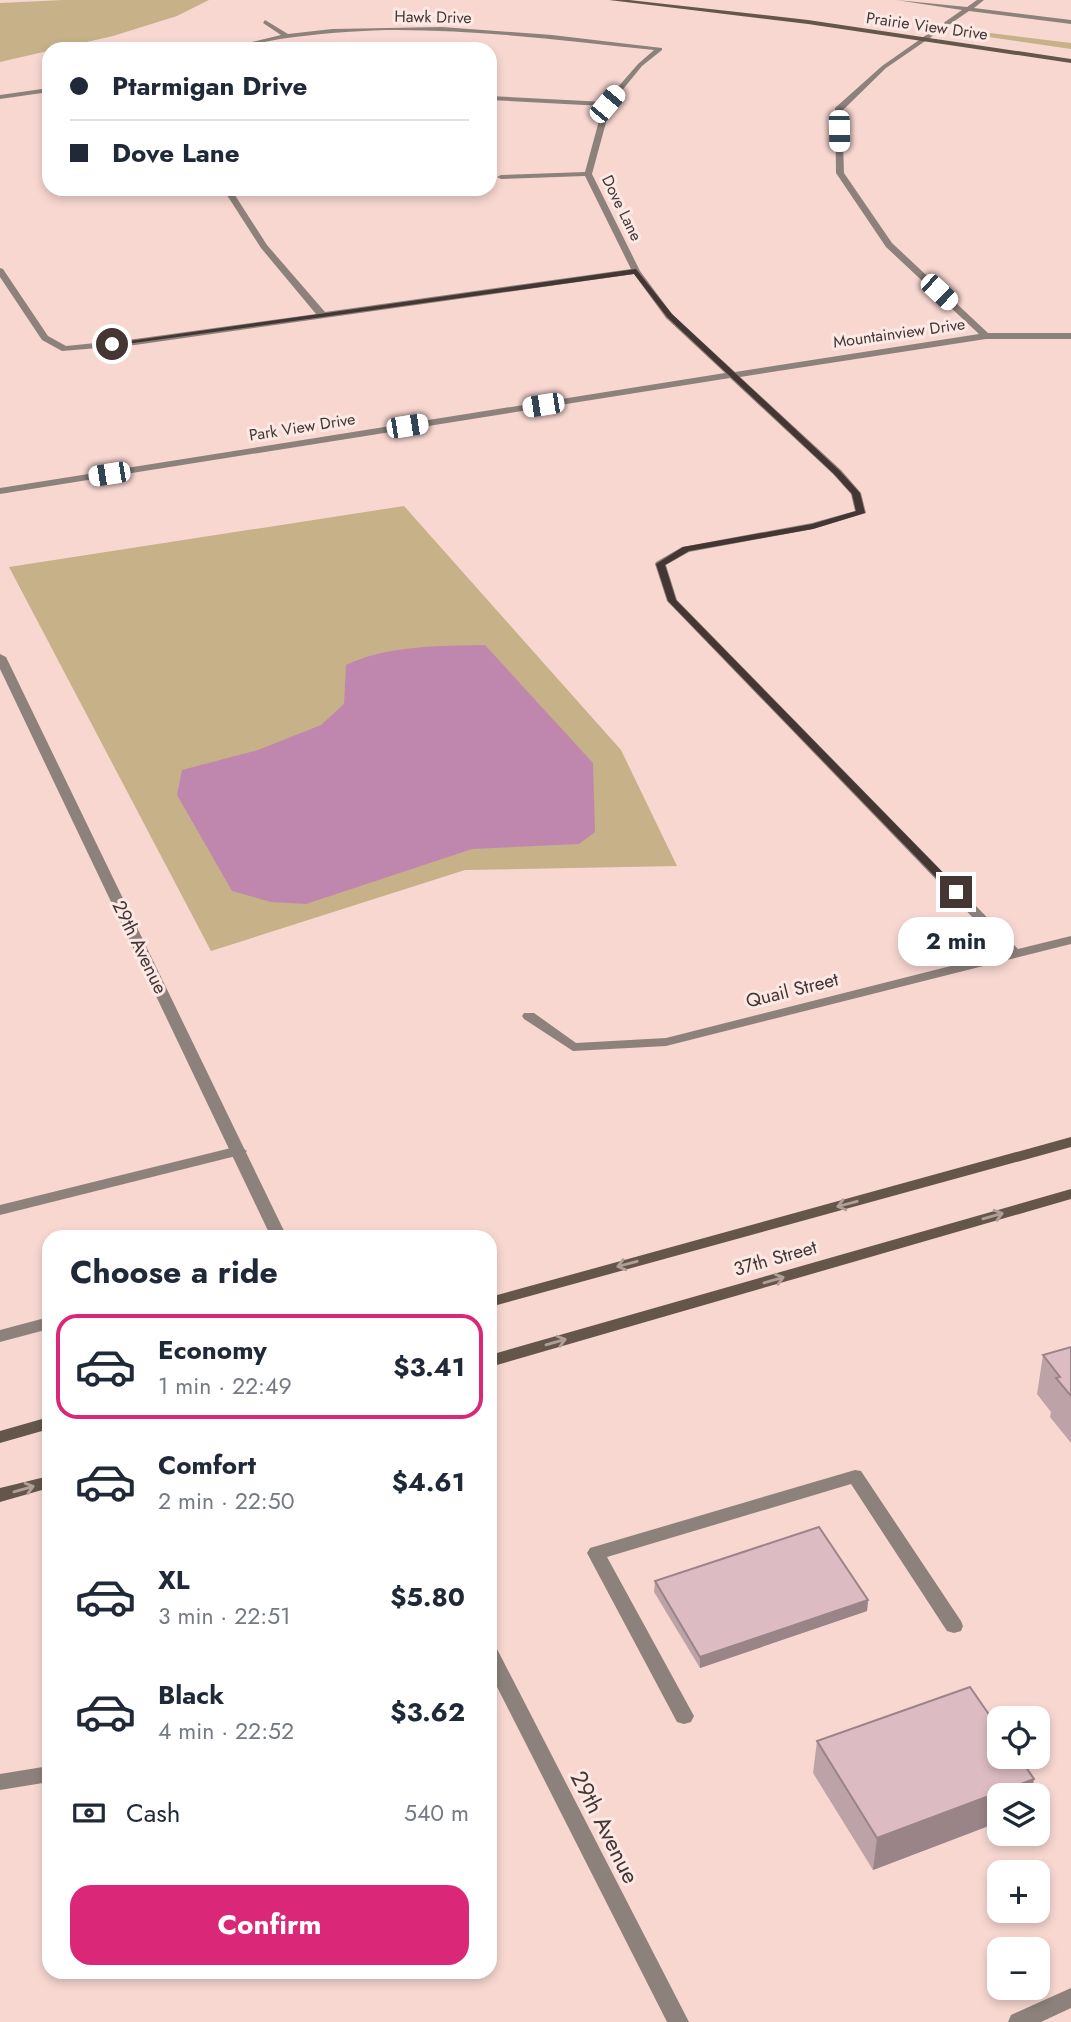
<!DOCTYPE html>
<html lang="en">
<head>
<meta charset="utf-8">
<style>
	body { margin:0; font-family:Jost,sans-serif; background:#f6f6f7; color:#1f2937; height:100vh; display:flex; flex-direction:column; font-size:26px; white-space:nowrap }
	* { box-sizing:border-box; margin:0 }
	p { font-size:23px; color:#747a83 }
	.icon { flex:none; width:38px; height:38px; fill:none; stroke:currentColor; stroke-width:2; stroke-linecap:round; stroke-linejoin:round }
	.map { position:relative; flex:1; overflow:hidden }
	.drawer { position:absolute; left:42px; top:1230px; width:455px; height:749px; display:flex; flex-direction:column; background:#fff; border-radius:21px; box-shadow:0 4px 10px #0003 }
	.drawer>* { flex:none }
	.guide { position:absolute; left:42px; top:42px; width:455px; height:154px; border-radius:21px; box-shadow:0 4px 10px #0003; display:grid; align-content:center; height:154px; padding:0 28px; background:#fff }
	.fabs { position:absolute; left:987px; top:1706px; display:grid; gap:14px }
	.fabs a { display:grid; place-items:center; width:63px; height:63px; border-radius:14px; background:#fff; box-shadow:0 4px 10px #0003; font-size:35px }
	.end { position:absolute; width:32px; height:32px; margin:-16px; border:9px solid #433633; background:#fff; box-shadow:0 0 0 4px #fff }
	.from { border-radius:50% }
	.bubble { position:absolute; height:49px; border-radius:21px; background:#fff; box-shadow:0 4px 10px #0003; font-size:23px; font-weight:700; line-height:49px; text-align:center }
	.car { position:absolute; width:21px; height:42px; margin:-21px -10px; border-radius:9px; box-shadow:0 0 5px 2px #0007; background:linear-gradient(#fff 24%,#345 0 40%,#fff 0 76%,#345 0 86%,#fff 0) }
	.guide b { display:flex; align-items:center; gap:24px; height:66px; font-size:26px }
	.guide b+b { border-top:2px solid #e0e1e3 }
	.guide i { width:18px; height:18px; background:#1f2937 }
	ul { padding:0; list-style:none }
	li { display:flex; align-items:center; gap:21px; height:105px; margin:0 14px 10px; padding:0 14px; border:4px solid transparent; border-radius:21px }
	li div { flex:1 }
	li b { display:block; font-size:26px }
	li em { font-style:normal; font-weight:700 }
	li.current { border-color:#db2777 }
	li>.icon { width:63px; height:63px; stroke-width:1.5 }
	h2 { padding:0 28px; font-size:32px; line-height:84px }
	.pay { display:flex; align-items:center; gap:18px; height:77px; padding:0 28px; font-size:26px }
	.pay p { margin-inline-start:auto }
	.cta { display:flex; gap:14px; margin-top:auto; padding:14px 28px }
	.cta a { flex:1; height:80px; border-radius:21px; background:#db2777; color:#fff; font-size:28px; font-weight:700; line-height:80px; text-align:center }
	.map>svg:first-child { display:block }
	.green { fill:#c6b188 }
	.water { fill:#c087ae }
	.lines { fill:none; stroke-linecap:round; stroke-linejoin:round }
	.service { fill:#8d827b; fill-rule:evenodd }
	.minor { fill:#8d827b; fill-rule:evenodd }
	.tertiary { fill:#8d827b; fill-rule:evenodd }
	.secondary { fill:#65564b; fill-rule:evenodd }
	.wall { fill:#bda2a7 }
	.shaded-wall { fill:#9a8488 }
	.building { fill:#dcbcc2; stroke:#9a8488; stroke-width:2 }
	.oneway { stroke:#b09f98 }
	.route { fill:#433633 }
	.labels { text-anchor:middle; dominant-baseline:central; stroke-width:6; stroke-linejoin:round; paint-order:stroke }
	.far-street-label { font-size:16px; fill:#433633; stroke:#fce8e4 }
	.street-label { font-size:19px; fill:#433633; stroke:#fce8e4 }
	.near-street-label { font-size:23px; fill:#433633; stroke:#fce8e4 }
</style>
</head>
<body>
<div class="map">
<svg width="1071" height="2022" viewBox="0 0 1071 2022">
	<rect width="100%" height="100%" fill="#f8d7d1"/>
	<path class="green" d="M63 0H209L177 16 113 36 0 62V3Z
		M958 29 1071 43V49L954 32Z
		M404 506 621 750 677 866 465 870 211 951 9 567Z"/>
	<path class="water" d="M485 645 593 763 595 832 579 844 472 849 306 904 271 902 232 891 177 795 182 770 258 750 321 725 344 704 346 665C388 645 439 646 485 645Z"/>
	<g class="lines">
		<path class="service" d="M239 1146 247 1151 244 1154 0 1215V1205Z
			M49 1317V1329L0 1342V1330Z
			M855 1470 861 1471 961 1621 963 1626 961 1631 954 1633 947 1631 851 1484 607 1557 694 1716 691 1722 684 1724 677 1722 587 1553 590 1548Z"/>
		<path class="minor" d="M896 0 967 7 977 0H984L974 8 1071 20V24L969 11 886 68 842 111 844 173 892 243 988 333H1071V339H986L740 377 841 470 861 493 866 513 813 529 689 552 666 565 677 600 1018 949 1071 936V944L666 1046 573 1051 524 1019 522 1016 524 1013H534L576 1043 666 1038 1006 952 667 601 655 564 656 562 682 547 812 523 855 511 851 494 833 474 730 378 0 494V488L725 373 666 318 634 274 135 345 62 351 42 340 0 277V268L3 269 48 336 66 346 135 339 316 314 261 248 223 189H231L267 245 325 312 631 269 585 176 501 179 497 177 501 175 585 172 603 106 490 100V96L605 102 638 64 654 50C565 41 476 29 386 30 351 31 314 34 280 39 260 42 242 49 222 49L281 35 263 23 265 20 288 34 332 29 442 27 552 35 662 48V50L642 66 611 104 592 174 640 271 672 314 735 372 979 334 886 247 836 173 835 108 882 66 962 10Z
			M49 88V92L0 99V95Z
			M49 1766V1782L0 1790V1774Z
			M1071 1988V2008L1041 2022H1008L1011 2015Z"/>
		<path class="tertiary" d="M0 654 6 657 287 1237H271L0 669Z
			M490 1647 497 1649 689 2022H667L490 1673Z"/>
		<path class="secondary" d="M609 0H629L808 20 1071 59V63L808 24Z
			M1071 1137V1147L490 1307V1297Z
			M1071 1189V1199L490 1367V1355Z
			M49 1417V1429L0 1443V1431Z
			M49 1476V1488L0 1502V1488Z"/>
	</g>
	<path class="wall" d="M1071 1347V1443L1050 1417 1051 1412 1037 1394 1043 1355Z
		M655 1581 868 1600 867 1611 700 1668 654 1592Z
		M817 1741 999 1796V1822L873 1870 813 1773Z"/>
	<path class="shaded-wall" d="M868 1600 867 1611 700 1668V1657Z
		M1034 1779 1031 1796H999V1822L873 1870 877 1838Z"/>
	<path class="building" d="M1071 1347V1396L1056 1378 1060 1377 1043 1355Z
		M819 1527 868 1600 700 1657 655 1581Z
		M970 1687 999 1729V1757H1019L1034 1779 877 1838 817 1741Z"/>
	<defs><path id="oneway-shaft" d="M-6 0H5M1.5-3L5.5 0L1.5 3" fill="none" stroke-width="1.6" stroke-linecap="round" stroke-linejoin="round" transform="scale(1.75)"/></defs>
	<g class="oneway">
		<use href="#oneway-shaft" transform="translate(847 1204) rotate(165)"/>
		<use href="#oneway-shaft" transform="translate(993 1216) rotate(-16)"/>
		<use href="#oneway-shaft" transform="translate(627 1264) rotate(165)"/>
		<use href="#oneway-shaft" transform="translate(774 1280) rotate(-16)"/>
		<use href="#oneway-shaft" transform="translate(556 1342) rotate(-16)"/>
		<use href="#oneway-shaft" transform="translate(24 1489) rotate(-16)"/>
	</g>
	<path class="route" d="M636 269 672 314 840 471 860 493 865 513 813 529 689 551 665 565 676 600 960 890V894H952L668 601 656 564 683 547 812 524 856 511 852 494 834 474 667 317 634 274 112 346 108 344Z"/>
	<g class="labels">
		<g class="far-street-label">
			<text transform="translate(433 17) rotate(1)">Hawk Drive</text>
			<text transform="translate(927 26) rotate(8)">Prairie View Drive</text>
			<text transform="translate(622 208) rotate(64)">Dove Lane</text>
			<text transform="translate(899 333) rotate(-8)">Mountainview Drive</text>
			<text transform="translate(302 427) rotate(-9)">Park View Drive</text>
		</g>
		<g class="street-label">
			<text transform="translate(140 947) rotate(64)">29th Avenue</text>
			<text transform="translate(792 990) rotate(-14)">Quail Street</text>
			<text transform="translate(775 1258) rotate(-16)">37th Street</text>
		</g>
		<g class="near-street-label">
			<text transform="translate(605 1827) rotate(63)">29th Avenue</text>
		</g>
	</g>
</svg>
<div class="fabs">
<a><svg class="icon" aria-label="locate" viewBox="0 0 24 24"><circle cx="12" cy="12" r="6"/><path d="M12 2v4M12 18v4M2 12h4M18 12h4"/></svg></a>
<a><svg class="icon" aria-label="layers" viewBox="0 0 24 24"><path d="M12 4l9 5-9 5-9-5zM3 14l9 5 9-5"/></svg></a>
<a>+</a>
<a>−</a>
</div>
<i class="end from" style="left:112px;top:344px"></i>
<i class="end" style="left:956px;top:892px"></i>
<div class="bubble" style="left:898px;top:917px;width:116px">2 min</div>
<i class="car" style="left:607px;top:104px;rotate:40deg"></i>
<i class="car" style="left:839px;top:131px;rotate:179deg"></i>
<i class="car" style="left:939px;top:292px;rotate:133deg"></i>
<i class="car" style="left:543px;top:405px;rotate:261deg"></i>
<i class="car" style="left:407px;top:426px;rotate:81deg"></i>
<i class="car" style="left:109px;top:474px;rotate:261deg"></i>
<div class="guide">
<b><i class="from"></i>Ptarmigan Drive</b>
<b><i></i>Dove Lane</b>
</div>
<section class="drawer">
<h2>Choose a ride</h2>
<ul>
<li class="current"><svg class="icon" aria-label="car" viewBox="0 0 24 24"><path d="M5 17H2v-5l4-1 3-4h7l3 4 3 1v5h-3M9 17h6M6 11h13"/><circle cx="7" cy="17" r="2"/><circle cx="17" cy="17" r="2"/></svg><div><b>Economy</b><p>1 min · 22:49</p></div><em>$3.41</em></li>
<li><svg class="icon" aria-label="car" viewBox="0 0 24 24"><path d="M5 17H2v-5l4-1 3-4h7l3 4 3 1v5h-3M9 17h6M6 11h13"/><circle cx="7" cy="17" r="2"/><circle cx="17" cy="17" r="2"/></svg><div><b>Comfort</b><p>2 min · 22:50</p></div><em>$4.61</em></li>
<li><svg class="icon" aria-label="car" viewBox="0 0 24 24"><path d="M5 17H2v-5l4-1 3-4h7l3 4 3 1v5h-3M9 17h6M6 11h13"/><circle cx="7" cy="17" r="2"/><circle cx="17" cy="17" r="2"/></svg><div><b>XL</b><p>3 min · 22:51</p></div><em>$5.80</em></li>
<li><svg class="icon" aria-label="car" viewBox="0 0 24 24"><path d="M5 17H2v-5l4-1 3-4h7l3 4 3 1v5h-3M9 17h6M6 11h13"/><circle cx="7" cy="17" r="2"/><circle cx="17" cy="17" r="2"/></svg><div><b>Black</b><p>4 min · 22:52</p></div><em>$3.62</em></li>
</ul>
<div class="pay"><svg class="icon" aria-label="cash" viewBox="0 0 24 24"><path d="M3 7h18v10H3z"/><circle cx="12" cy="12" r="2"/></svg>Cash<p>540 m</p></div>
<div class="cta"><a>Confirm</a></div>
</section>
</div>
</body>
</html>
